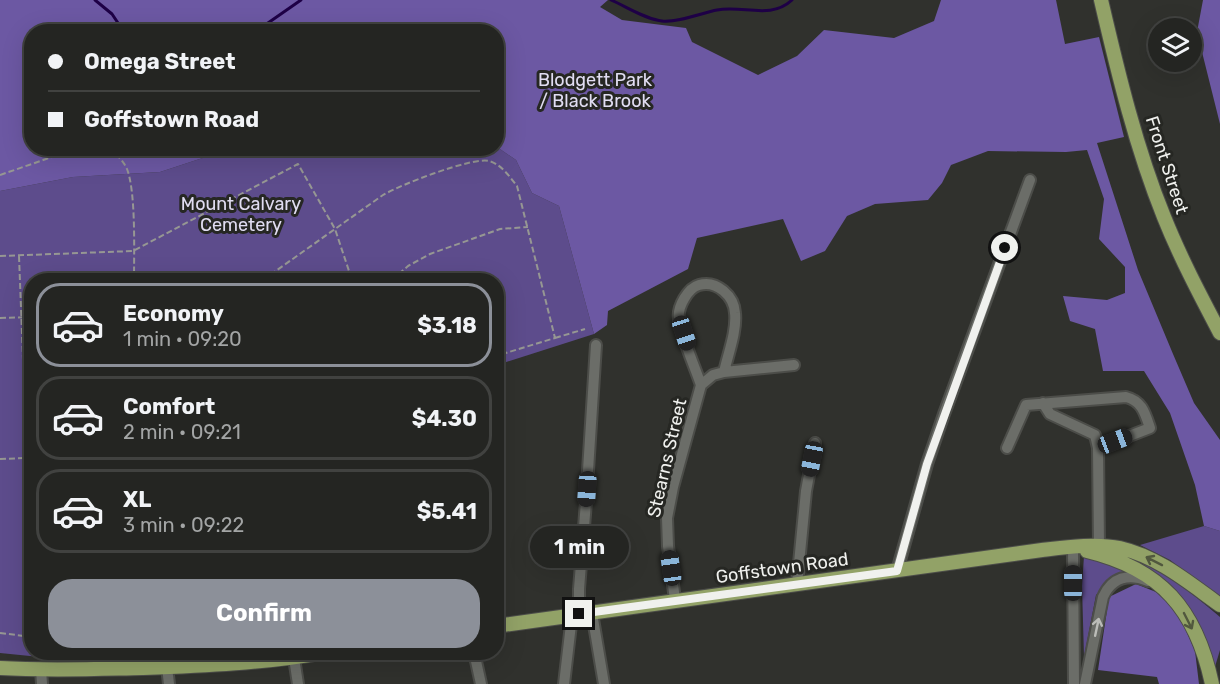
<!DOCTYPE html>
<html lang="en">
<head>
<meta charset="utf-8">
<style>
	body { margin:0; font-family:Rubik,sans-serif; background:#2c2d2a; color:#f1f3f6; height:100vh; display:flex; flex-direction:column; font-size:22px; white-space:nowrap }
	* { box-sizing:border-box; margin:0 }
	p { font-size:20px; color:#a3a5a5 }
	.icon { flex:none; width:33px; height:33px; fill:none; stroke:currentColor; stroke-width:2; stroke-linecap:round; stroke-linejoin:round }
	.map { position:relative; flex:1; overflow:hidden }
	.sheet { position:absolute; left:24px; top:273px; width:480px; height:387px; display:flex; flex-direction:column; background:#242522; border-radius:24px; box-shadow:0 6px 24px #0002,0 0 0 2px #414240 }
	.sheet>* { flex:none }
	.banner { position:absolute; left:24px; top:24px; width:480px; height:132px; border-radius:24px; box-shadow:0 6px 24px #0002,0 0 0 2px #414240; display:grid; align-content:center; height:132px; padding:0 24px; background:#242522 }
	.buttons { position:absolute; left:1148px; top:18px; display:grid; gap:12px }
	.buttons a { display:grid; place-items:center; width:54px; height:54px; border-radius:50%; background:#242522; box-shadow:0 6px 24px #0002,0 0 0 2px #414240; font-size:30px }
	.end { position:absolute; width:27px; height:27px; margin:-14px; border:8px solid #f0f1ee; background:#111; box-shadow:0 0 0 3px #111 }
	.from { border-radius:50% }
	.bubble { position:absolute; height:42px; border-radius:21px; background:#242522; box-shadow:0 6px 24px #0002,0 0 0 2px #414240; font-size:20px; font-weight:700; line-height:42px; text-align:center }
	.car { position:absolute; width:18px; height:36px; margin:-18px -9px; border-radius:8px; box-shadow:0 0 4px 2px #0007; background:linear-gradient(#222 24%,#8ab4d8 0 40%,#222 0 76%,#8ab4d8 0 86%,#222 0) }
	.banner b { display:flex; align-items:center; gap:21px; height:57px; font-size:22px }
	.banner b+b { border-top:2px solid #414240 }
	.banner i { width:15px; height:15px; background:#f1f3f6 }
	ul { padding:10px 0 0; list-style:none }
	li { display:flex; align-items:center; gap:18px; height:84px; margin:0 12px 9px; padding:0 12px; border:3px solid #414240; border-radius:24px }
	li div { flex:1 }
	li b { display:block; font-size:22px }
	li em { font-style:normal; font-weight:700 }
	li.selected { border-color:#8c9099 }
	li>.icon { width:54px; height:54px; stroke-width:1.5 }
	.primary-button { display:flex; gap:12px; margin-top:auto; padding:12px 24px }
	.primary-button a { flex:1; height:69px; border-radius:24px; background:#8c9099; color:#fff; font-size:24px; font-weight:700; line-height:69px; text-align:center }
	.map>svg:first-child { display:block }
	.green { fill:#5d4c8c }
	.forest { fill:#6c58a3 }
	.lines { fill:none; stroke-linecap:round; stroke-linejoin:round }
	.stream { stroke:#1e0046; stroke-width:3 }
	.minor-casing { stroke:#4c4d49; stroke-width:14 }
	.major-casing { stroke:#4c4d49; stroke-width:16 }
	.path { stroke:#969793; stroke-width:2; stroke-dasharray:6 3; stroke-linecap:butt }
	.minor { stroke:#6b6d68; stroke-width:10 }
	.major { stroke:#92a267; stroke-width:14 }
	.oneway { stroke:#51583e }
	.oneway2 { stroke:#bbbcb8 }
	.route { stroke:#f0f1ee; stroke-width:8 }
	.labels { text-anchor:middle; dominant-baseline:central; stroke-width:6; stroke-linejoin:round; paint-order:stroke }
	.park-label { font-size:18px; fill:#e1ddf2; stroke:#262723 }
	.street-label { font-size:18px; fill:#f0f1ee; stroke:#262723 }
</style>
</head>
<body>
<div class="map">
<svg width="1220" height="684" viewBox="0 0 1220 684">
	<rect width="100%" height="100%" fill="#30312d"/>
	<path class="green" d="M497 147 516 160 532 193 559 206 594 334 497 365 496 280H32V652L186 653 40 657 0 653V191L73 177 160 172 230 149Z
		M1204 526 1220 531V596H1216L1170 560 1140 545Z
		M1123 553C1160 568 1190 591 1220 617V650L1214 670C1206 645 1198 620 1182 598 1169 580 1141 565 1123 553Z
		M1084 556 1134 572 1114 576 1096 595 1084 657 1082 586Z"/>
	<path class="forest" d="M0 0H608L600 7 622 20 686 28 692 42 758 75 797 56 824 30 894 38 934 21 941 0H1056L1065 44 1099 37 1124 137 1097 143 1138 270 1173 354 1194 403 1220 440V531L1204 526 1195 485 1170 413 1144 371H1103L1095 329 1070 321 1063 296 1107 300 1125 293V267L1099 239 1104 199 1087 150 1066 152 988 151 951 165 942 183 928 200 875 204 847 216 825 251 801 261 783 219 697 238 688 269 608 311 607 325 594 334 559 206 532 193 516 160 497 147 496 32H32V148L230 149 160 172 73 177 0 191Z
		M1203 0H1220V124L1197 32Z
		M1136 584 1161 594 1180 617 1195 651 1199 684H1159L1157 677 1098 670 1109 597Z"/>
	<g class="lines">
		<path class="stream" d="M95 0 112 14 124 32
			M611 0C627 7 645 19 662 21 677 23 702 13 717 10 743 5 771 20 792 0
			M255 32 301 0"/>
		<defs>
			<path id="minor" d="M701 385C695 367 681 336 679 319 677 307 688 288 699 285 717 280 734 296 735 313 737 331 728 354 724 372
				M1043 403 1050 414 1095 435 1098 448 1099 546
				M1007 448 1026 405 1126 397C1142 401 1145 413 1150 428L1098 448
				M1073 547 1074 684
				M897 571 927 464 944 414 1030 180
				M797 584 806 491 815 443
				M675 600 668 546 667 518 673 487 701 385 713 375 724 372 794 365
				M592 613 604 684
				M579 614V589L586 502 596 345
				M474 652 481 684
				M294 658 298 684
				M167 667 169 684
				M41 670 42 684
				M564 684 572 616
				M1085 684 1103 597C1112 577 1128 573 1148 581"/>
			<path id="major" d="M1101 0C1118 73 1136 148 1164 217 1180 257 1200 295 1220 333
				M1087 551C1161 569 1196 609 1212 684
				M496 626 1042 550C1067 547 1096 543 1120 548 1159 557 1189 583 1220 605
				M0 668C48 671 95 669 143 668 205 666 266 663 327 652"/>
		</defs>
		<use href="#minor" class="minor-casing"/>
		<use href="#major" class="major-casing"/>
		<path class="path" d="M109 148C116 154 123 160 127 169 136 192 134 253 134 280
			M0 175 78 148
			M0 256 133 251 298 164 335 229 352 280
			M19 256 32 592
			M263 280 383 195C400 185 471 157 489 161 501 164 510 177 517 186L555 338 496 356
			M392 280 408 266 430 254 500 229 528 227
			M0 318 32 317
			M555 338 585 329
			M0 459 27 458
			M0 633 32 637"/>
		<use href="#minor" class="minor"/>
		<use href="#major" class="major"/>
	</g>
	<defs><path id="oneway-shaft" d="M-6 0H5M1.5-3L5.5 0L1.5 3" fill="none" stroke-width="1.6" stroke-linecap="round" stroke-linejoin="round" transform="scale(1.5)"/></defs>
	<g class="oneway">
		<use href="#oneway-shaft" transform="translate(1154 561) rotate(-153)"/>
		<use href="#oneway-shaft" transform="translate(1188 621) rotate(63)"/>
	</g>
	<use class="oneway2" href="#oneway-shaft" transform="translate(1097 627) rotate(-78)"/>
	<g class="lines">
		<path class="route" d="M579 614 897 571 927 464 1005 248"/>
	</g>
	<g class="labels">
		<g class="park-label">
			<text x="595" y="80">Blodgett Park<tspan x="595" dy="21">/ Black Brook</tspan></text>
			<text x="241" y="204">Mount Calvary<tspan x="241" dy="21">Cemetery</tspan></text>
		</g>
		<g class="street-label">
			<text transform="translate(1167 165) rotate(72)">Front Street</text>
			<text transform="translate(667 458) rotate(-77)">Stearns Street</text>
			<text transform="translate(782 568) rotate(-8)">Goffstown Road</text>
		</g>
	</g>
</svg>
<div class="buttons">
<a><svg class="icon" aria-label="layers" viewBox="0 0 24 24"><path d="M12 4l9 5-9 5-9-5zM3 14l9 5 9-5"/></svg></a>
</div>
<i class="end from" style="left:1005px;top:248px"></i>
<i class="end" style="left:579px;top:614px"></i>
<div class="bubble" style="left:530px;top:526px;width:99px">1 min</div>
<i class="car" style="left:684px;top:333px;rotate:162deg"></i>
<i class="car" style="left:1115px;top:441px;rotate:69deg"></i>
<i class="car" style="left:812px;top:459px;rotate:191deg"></i>
<i class="car" style="left:587px;top:489px;rotate:184deg"></i>
<i class="car" style="left:671px;top:568px;rotate:352deg"></i>
<i class="car" style="left:1073px;top:583px;rotate:0deg"></i>
<div class="banner">
<b><i class="from"></i>Omega Street</b>
<b><i></i>Goffstown Road</b>
</div>
<section class="sheet">
<ul>
<li class="selected"><svg class="icon" aria-label="car" viewBox="0 0 24 24"><path d="M5 17H2v-5l4-1 3-4h7l3 4 3 1v5h-3M9 17h6M6 11h13"/><circle cx="7" cy="17" r="2"/><circle cx="17" cy="17" r="2"/></svg><div><b>Economy</b><p>1 min · 09:20</p></div><em>$3.18</em></li>
<li><svg class="icon" aria-label="car" viewBox="0 0 24 24"><path d="M5 17H2v-5l4-1 3-4h7l3 4 3 1v5h-3M9 17h6M6 11h13"/><circle cx="7" cy="17" r="2"/><circle cx="17" cy="17" r="2"/></svg><div><b>Comfort</b><p>2 min · 09:21</p></div><em>$4.30</em></li>
<li><svg class="icon" aria-label="car" viewBox="0 0 24 24"><path d="M5 17H2v-5l4-1 3-4h7l3 4 3 1v5h-3M9 17h6M6 11h13"/><circle cx="7" cy="17" r="2"/><circle cx="17" cy="17" r="2"/></svg><div><b>XL</b><p>3 min · 09:22</p></div><em>$5.41</em></li>
</ul>
<div class="primary-button"><a>Confirm</a></div>
</section>
</div>
</body>
</html>
